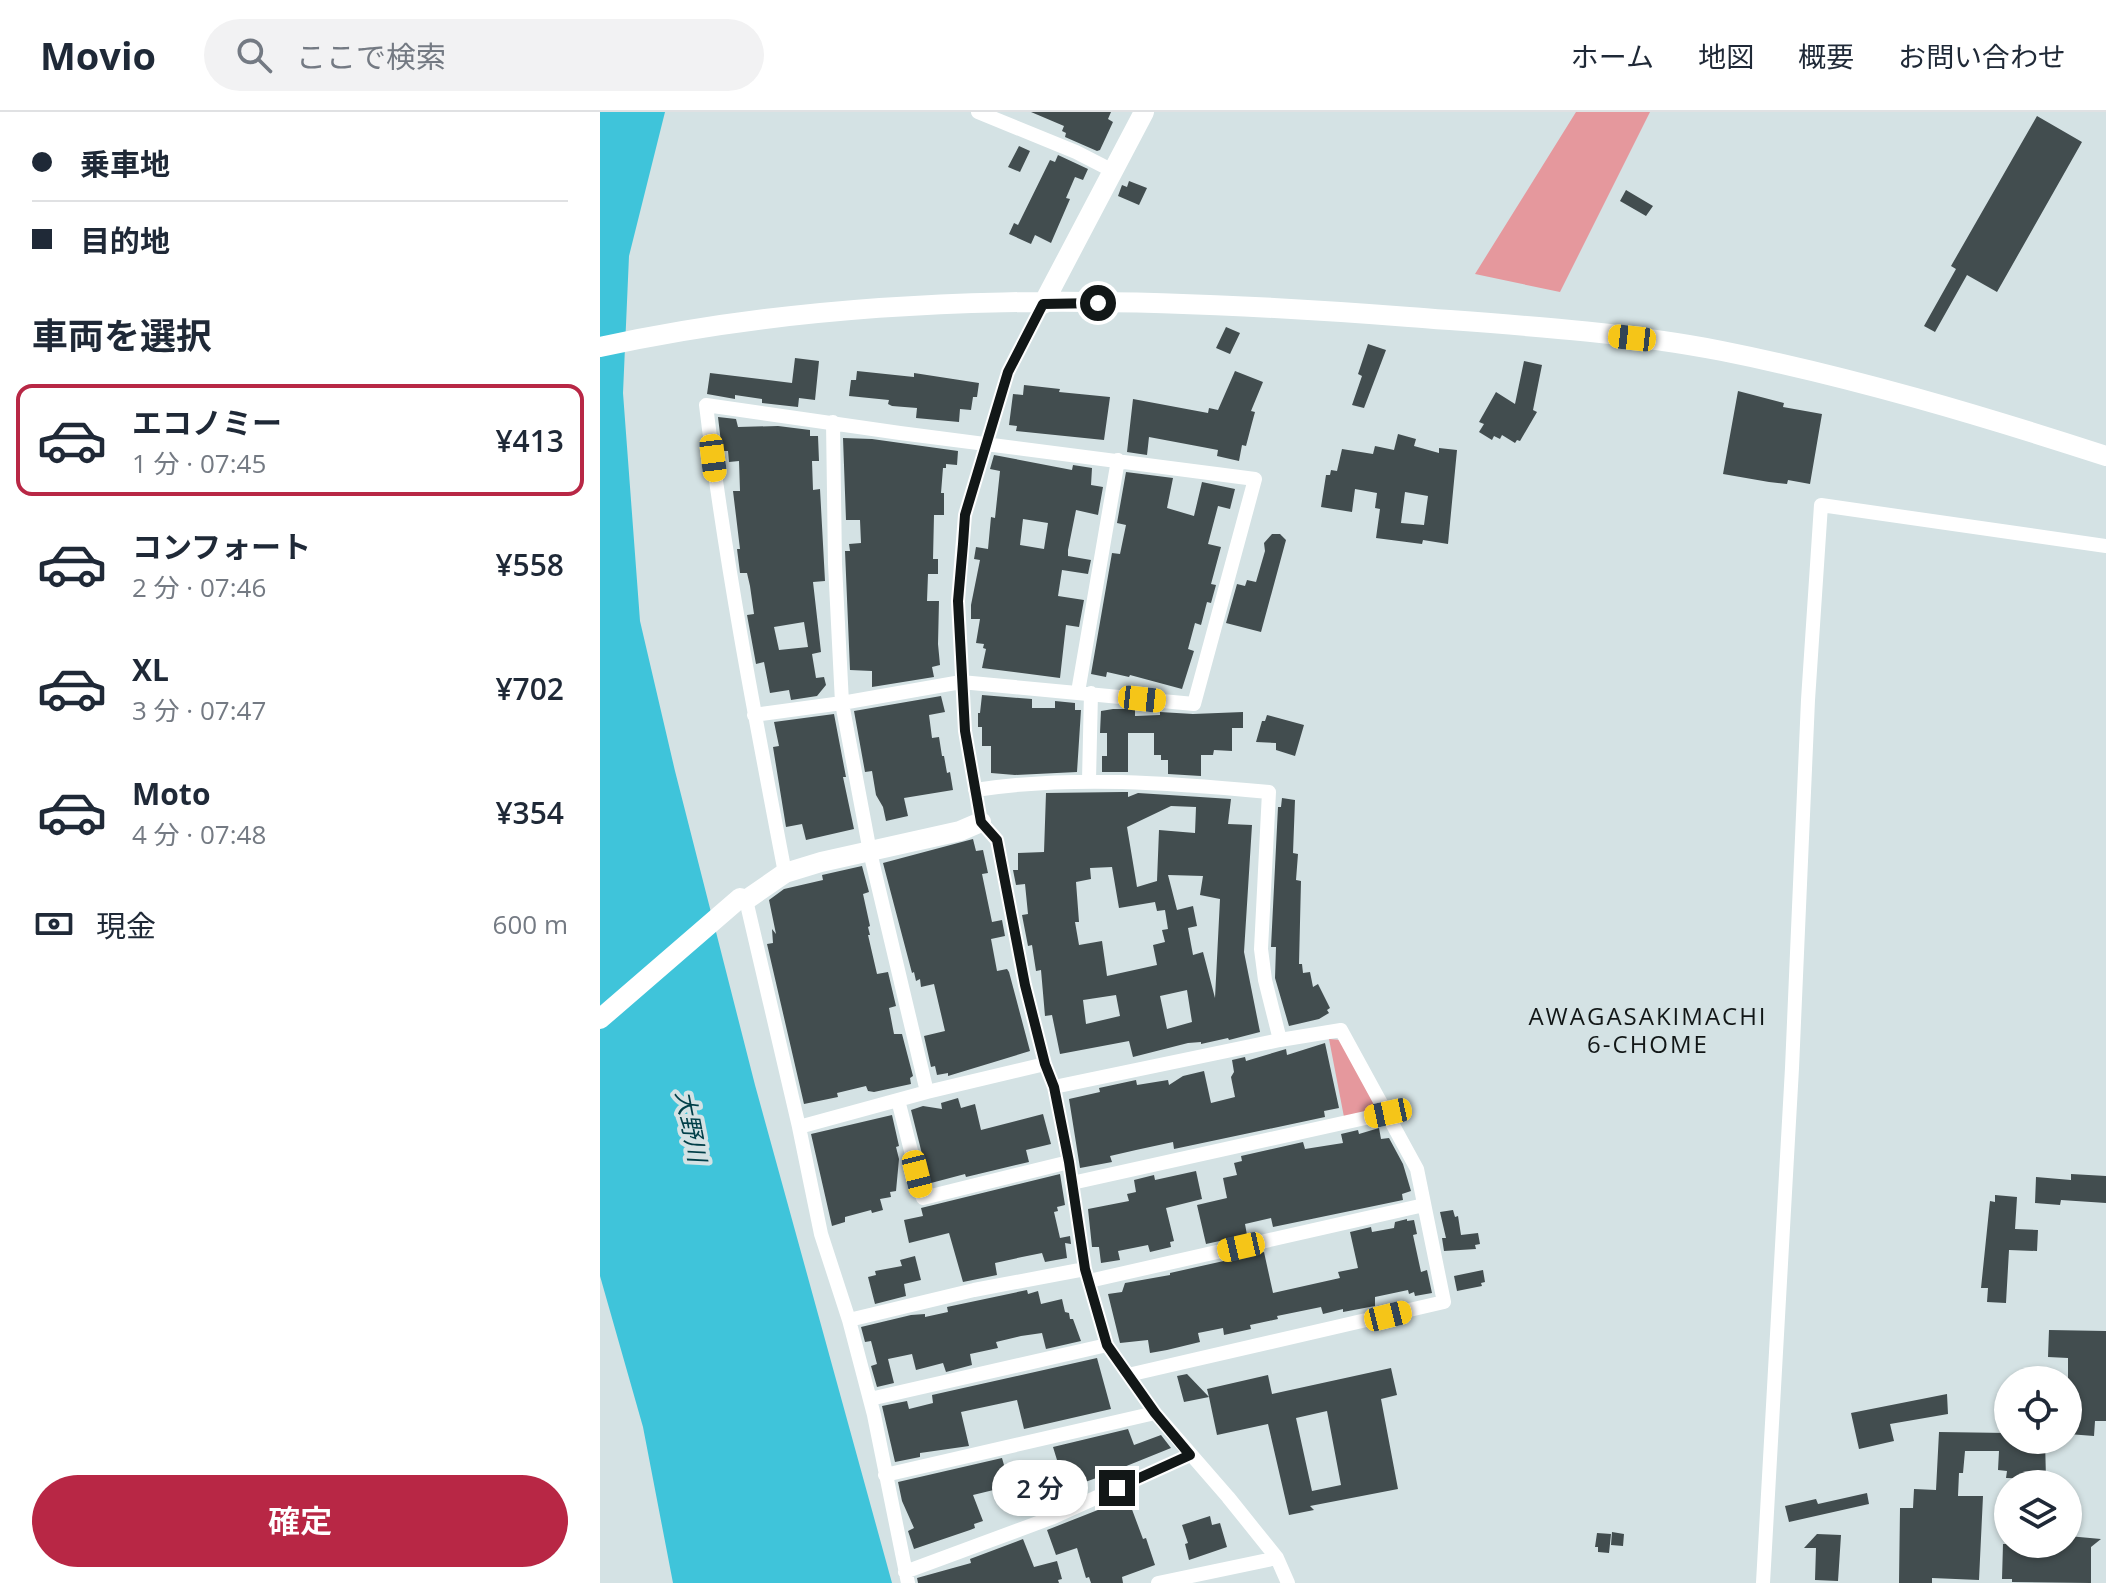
<!DOCTYPE html>
<html lang="ja">
<head>
<meta charset="utf-8">
<style>
	body { margin:0; font-family:"Open Sans","Noto Sans JP",sans-serif; background:#f2f2f3; color:#1f2937; height:100vh; display:flex; flex-direction:column; font-size:30px; white-space:nowrap }
	* { box-sizing:border-box; margin:0 }
	p { font-size:26px; color:#747a83 }
	.icon { flex:none; width:44px; height:44px; fill:none; stroke:currentColor; stroke-width:2; stroke-linecap:round; stroke-linejoin:round }
	.map { position:relative; flex:1; overflow:hidden }
	.side { display:flex; flex-direction:column; background:#fff; width:600px }
	.side>* { flex:none }
	.hud { display:grid; align-content:center; height:176px; padding:0 32px; background:#fff }
	.controls { position:absolute; left:1394px; top:1254px; display:grid; gap:16px }
	.controls a { display:grid; place-items:center; width:88px; height:88px; border-radius:50%; background:#fff; box-shadow:0 2px 6px #0004; font-size:40px }
	.end { position:absolute; width:36px; height:36px; margin:-18px; border:10px solid #121717; background:#fff; box-shadow:0 0 0 4px #fff }
	.from { border-radius:50% }
	.bubble { position:absolute; height:56px; border-radius:28px; background:#fff; box-shadow:0 2px 6px #0004; font-size:26px; font-weight:600; line-height:56px; text-align:center }
	.car { position:absolute; width:24px; height:48px; margin:-24px -12px; border-radius:10px; box-shadow:0 0 6px 2px #0007; background:linear-gradient(#f5c518 24%,#345 0 40%,#f5c518 0 76%,#345 0 86%,#f5c518 0) }
	.hud b { display:flex; align-items:center; gap:28px; height:76px; font-size:30px }
	.hud b+b { border-top:2px solid #e0e1e3 }
	.hud i { width:20px; height:20px; background:#1f2937 }
	ul { padding:0; list-style:none }
	li { display:flex; align-items:center; gap:24px; height:112px; margin:0 16px 12px; padding:0 16px; border:4px solid transparent; border-radius:16px }
	li div { flex:1 }
	li b { display:block; font-size:30px }
	li em { font-style:normal; font-weight:600 }
	li.current { border-color:#b82745 }
	li>.icon { width:72px; height:72px; stroke-width:1.5 }
	h2 { padding:0 32px; font-size:36px; line-height:96px }
	.pay { display:flex; align-items:center; gap:20px; height:88px; padding:0 32px; font-size:30px }
	.pay p { margin-inline-start:auto }
	.action { display:flex; gap:16px; margin-top:auto; padding:16px 32px }
	.action a { flex:1; height:92px; border-radius:48px; background:#b82745; color:#fff; font-size:32px; font-weight:600; line-height:92px; text-align:center }
	header { display:flex; align-items:center; gap:48px; box-sizing:border-box; height:112px; padding:0 40px; background:#fff; border-bottom:2px solid #e0e1e3 }
	header strong { font-size:38px }
	nav { display:flex; gap:44px; margin-inline-start:auto; font-size:28px }
	.search { width:560px; height:72px; background:#f2f2f3; display:flex; align-items:center; gap:20px; box-sizing:border-box; padding:0 28px; border-radius:44px; color:#747a83; font-size:30px }
	main { display:flex; flex:1; min-height:0 }
	.map>svg:first-child { display:block }
	.green { fill:#e5989d }
	.water { fill:#3fc4da }
	.building { fill:#424d4f; fill-rule:evenodd }
	.lines { fill:none; stroke-linecap:round; stroke-linejoin:round }
	.street { stroke:#fff; stroke-width:14 }
	.secondary { stroke:#fff; stroke-width:20 }
	.route { stroke:#121717; stroke-width:10 }
	.labels { text-anchor:middle; dominant-baseline:central; stroke-width:8; stroke-linejoin:round; paint-order:stroke }
	.neighbourhood-label { font-size:24px; letter-spacing:2px; fill:#121717; stroke:#d4e2e4 }
	.water-label { font-size:24px; font-style:italic; fill:#013f48; stroke:#d4e2e4 }
</style>
</head>
<body>
<header>
<strong>Movio</strong>
<div class="search"><svg class="icon" aria-label="search" viewBox="0 0 24 24"><circle cx="10" cy="10" r="6"/><path d="M15 15l6 6"/></svg>ここで検索</div>
<nav><a>ホーム</a><a>地図</a><a>概要</a><a>お問い合わせ</a></nav>
</header>
<main>
<section class="side">
<div class="hud">
<b><i class="from"></i>乗車地</b>
<b><i></i>目的地</b>
</div>
<h2>車両を選択</h2>
<ul>
<li class="current"><svg class="icon" aria-label="car" viewBox="0 0 24 24"><path d="M5 17H2v-5l4-1 3-4h7l3 4 3 1v5h-3M9 17h6M6 11h13"/><circle cx="7" cy="17" r="2"/><circle cx="17" cy="17" r="2"/></svg><div><b>エコノミー</b><p>1 分 · 07:45</p></div><em>¥413</em></li>
<li><svg class="icon" aria-label="car" viewBox="0 0 24 24"><path d="M5 17H2v-5l4-1 3-4h7l3 4 3 1v5h-3M9 17h6M6 11h13"/><circle cx="7" cy="17" r="2"/><circle cx="17" cy="17" r="2"/></svg><div><b>コンフォート</b><p>2 分 · 07:46</p></div><em>¥558</em></li>
<li><svg class="icon" aria-label="car" viewBox="0 0 24 24"><path d="M5 17H2v-5l4-1 3-4h7l3 4 3 1v5h-3M9 17h6M6 11h13"/><circle cx="7" cy="17" r="2"/><circle cx="17" cy="17" r="2"/></svg><div><b>XL</b><p>3 分 · 07:47</p></div><em>¥702</em></li>
<li><svg class="icon" aria-label="car" viewBox="0 0 24 24"><path d="M5 17H2v-5l4-1 3-4h7l3 4 3 1v5h-3M9 17h6M6 11h13"/><circle cx="7" cy="17" r="2"/><circle cx="17" cy="17" r="2"/></svg><div><b>Moto</b><p>4 分 · 07:48</p></div><em>¥354</em></li>
</ul>
<div class="pay"><svg class="icon" aria-label="cash" viewBox="0 0 24 24"><path d="M3 7h18v10H3z"/><circle cx="12" cy="12" r="2"/></svg>現金<p>600 m</p></div>
<div class="action"><a>確定</a></div>
</section>
<div class="map">
<svg width="1506" height="1471" viewBox="0 0 1506 1471">
	<rect width="100%" height="100%" fill="#d4e2e4"/>
	<path class="green" d="M976 0H1050L960 180 875 162Z
		M729 927 741 928 774 990 771 998 744 1005Z"/>
	<path class="water" d="M0 0H65L29 144 23 281 40 509 75 659 155 973 292 1471H73L43 1315 0 1164Z"/>
	<path class="building" d="M431 0H511L508 7 513 10 500 38 497 39 465 25 466 21 462 19 464 14Z
		M1437 4 1482 30 1397 180 1367 163 1335 220 1324 214 1356 157 1351 154Z
		M419 34 430 39 420 60 408 55Z
		M458 43 488 57 483 68 475 65 466 86 470 87 451 131 435 123 431 132 409 122 414 111 418 113 450 48 455 50Z
		M529 69 547 76 539 93 518 84 522 73 527 75Z
		M1026 78 1053 94 1046 104 1020 89Z
		M626 215 640 221 630 242 616 236Z
		M768 232 786 238 764 296 752 293 762 264 758 262Z
		M195 246 219 249 215 288 199 286 198 295 162 291V287L135 283V287L107 282 110 261 192 271Z
		M924 249 942 253 933 298 937 300 920 329 917 328 915 331 902 323 900 327 894 324 892 328 879 320 884 312 879 310 896 280 915 292Z
		M257 259 314 265V261L379 271 377 285H373L371 298 360 297 359 310 316 306 317 296 292 294 288 292 289 288 249 284 251 268H256Z
		M635 259 663 270 651 299 655 300 652 311 646 334 642 333 639 349 617 344 618 338 549 325 547 343 527 340 533 287 608 301 609 296 618 298Z
		M424 273 460 277 459 280 510 285 504 328 416 319 417 314 409 313 413 282 423 283Z
		M1138 279 1184 291 1183 295 1222 302 1210 372 1188 368 1187 372 1169 370 1123 362Z
		M118 305 136 307 138 315 178 314 210 318V324H218L219 349H212L213 378 220 377 225 469 213 470 221 540 212 542 216 566 224 565 226 573 217 584 191 588 189 578 170 581 164 550 156 552 147 503 154 502 150 474 147 461H140L137 437H140L133 379H140L139 349 129 350 128 339H122ZM204 510 208 535 179 538 174 515Z
		M798 322 816 327 814 334 839 341V336L857 338 848 432 823 428 822 432 776 426 780 397 775 396 777 381 755 377 752 400 721 395 726 363H730L731 358 737 359 742 337 773 342 775 334 794 338ZM805 380 828 384 824 413 801 411Z
		M243 326 272 327 358 339 357 353 346 352V356H343L341 381H344V403H334L333 447H338V462H328L327 489H339L338 532 340 553 332 555 334 565 272 575V559L250 558 245 439H250L249 432 261 431 260 408H246Z
		M394 343 472 358 473 353 492 356 491 373 503 375 498 403 476 398 468 438V444L491 448 488 462 462 458 458 484 484 488 479 515 466 513 460 566 382 556 386 537 383 536 384 532 376 531 380 507H371V493L380 448 374 447 376 435 388 437 391 405 395 406 400 359 390 357ZM423 407 448 411 444 437 420 433Z
		M526 360 573 366 567 396 594 404 602 370 635 377 630 397 618 394 608 432 621 435 611 472 616 473 611 491 607 490 601 513 595 511 588 537 594 539 582 577 530 563 529 565 507 560 506 565 491 562 512 441 520 442 526 413 517 411Z
		M672 422H680L686 428 661 520 626 511 637 472 645 474 647 468 656 470 665 439 664 431Z
		M382 583 432 587V596H455V589L475 591V598H481L477 660 415 663 391 661V634H382V615H378V601H380Z
		M341 584 345 600 329 603 332 626 339 625 342 644H344L347 661 350 660 353 678 304 686 308 704 286 709 283 695 276 683 272 659 265 660 254 599Z
		M513 597H535V604L560 603V600L593 602 643 600V616H632V639L614 638 613 643H601V664L568 662V648H561V643H554V621H528V660H502V644H507V621H500L501 599Z
		M234 602 246 665H243L254 717 206 728 202 712 186 715 173 635 179 634 174 610Z
		M667 603 704 613 695 644 676 638V631L656 630 662 609H665Z
		M522 680H528V685L538 681 631 687 628 712 652 713 644 840 660 920 629 928 628 926 601 932V930L588 931 533 945 529 929 460 942 452 903 445 904 441 858 436 859 432 833 428 834 422 803 428 802 425 772 416 773 413 758H418V741L444 740 446 681ZM571 694 596 695 595 721 559 718 557 769 537 775 527 715ZM512 755 519 796 555 790 557 799 565 798 568 817 562 818 565 830 553 833 557 853 507 864 502 829 479 833 475 810H479L476 770 491 767 490 756ZM568 763 603 764 600 783 620 787 615 886 603 840 593 843 588 816 597 814 593 794 577 798ZM587 878 592 910 567 917 560 884ZM516 883 520 904 486 912 483 888Z
		M682 686 695 688 693 741 698 742 696 768 701 769 699 852H702L703 861 710 860 713 875 718 872 730 896 727 898 729 901 719 907 689 914 675 866 676 835H671L678 695H681Z
		M373 727 376 739 383 738 388 761 382 762 392 810 402 808 405 824 391 827 397 859 407 857 409 860 430 939 348 964V961L337 963 335 954 331 955 324 924 345 919 334 872 321 875 320 867 316 869 314 860 312 861 283 751Z
		M262 754 269 780 263 782 270 814 268 815 270 823H268L277 862 288 860 296 894 289 896 294 922H302L313 964 310 966 311 972 274 980 268 979 266 974 237 981 238 985 204 992 167 832 173 831 172 817 176 822 169 788 184 777 223 768 222 763Z
		M725 931 739 996 724 999 725 1005 574 1037 573 1030 536 1038 510 1044 512 1050 480 1056 469 987 500 980 499 976 536 968 537 973 568 968 569 973 583 964 604 959 611 991 635 985 631 965 634 960 632 948 645 945 646 949 686 937 687 943Z
		M358 986 361 996 375 992 381 1018 443 1002 451 1032 426 1038 429 1050 366 1065 365 1062 331 1071 330 1074 311 998 323 994 342 997 341 991Z
		M292 1003 299 1034 296 1035 299 1047 296 1079 290 1080 291 1085 280 1087 283 1098 272 1101 271 1098 245 1105V1110L232 1114 211 1022Z
		M779 1016 781 1027 789 1026 803 1052 811 1079 802 1082 803 1088 673 1115 671 1106 645 1112 647 1123 606 1132 597 1093 627 1086 623 1066 637 1063 634 1051 642 1049 641 1044 703 1030 705 1037 743 1031 741 1022 758 1018 759 1022Z
		M596 1059 602 1087 566 1096 574 1129 570 1130 571 1135 550 1140 548 1133 518 1139 520 1148 501 1151 499 1135H492L488 1097 529 1089 527 1082 536 1080 534 1068 554 1063 555 1068Z
		M460 1062 465 1093 457 1095 458 1099 454 1100 460 1126 470 1124 471 1132 465 1131 467 1146 445 1150 442 1141 422 1145 395 1151 397 1163 363 1170 349 1121 309 1131 304 1108 323 1104 321 1096Z
		M1471 1062 1506 1064V1091L1461 1088 1460 1093 1435 1091 1436 1065 1471 1068Z
		M1395 1083 1417 1085 1415 1117 1438 1118 1437 1139 1409 1138 1406 1191 1387 1190 1388 1176H1381L1390 1089 1395 1090Z
		M853 1098 855 1105 858 1104 861 1123 878 1121 880 1132 875 1133 876 1137 844 1139 842 1126H846L840 1100Z
		M807 1107V1109L814 1108 817 1122 813 1123 821 1160 827 1158 832 1181 815 1184 814 1180 809 1182 808 1178 775 1185V1194L743 1200V1197L723 1202 721 1195 677 1204 678 1207 650 1213 651 1217 624 1223 623 1216 598 1221 600 1230 567 1238 550 1241 548 1228 520 1231 508 1182 522 1180 525 1171 570 1163V1161L664 1140 673 1181 740 1166 738 1160 758 1156 750 1120 771 1115 772 1120 794 1116 795 1110Z
		M315 1144 321 1168 304 1172 306 1184 275 1192 268 1165 276 1163 275 1159 302 1154 300 1148Z
		M883 1158 885 1170 881 1171 882 1174 857 1179 854 1164Z
		M427 1178 428 1182 438 1179 441 1192 462 1187 465 1200 469 1201 470 1207H473L481 1229 446 1237 442 1221 421 1224 396 1230 398 1236 370 1242 372 1253 346 1260 343 1251 316 1258 312 1242 288 1247 294 1271 277 1275 271 1254 277 1252 271 1229 265 1230 261 1215 311 1203 325 1202V1205L348 1200 347 1195Z
		M1449 1218 1506 1219V1309H1495L1494 1324 1468 1322V1246L1448 1245Z
		M497 1246 511 1297 424 1317 417 1288 361 1300 369 1334 320 1341V1345L295 1350 282 1294 307 1289 309 1297 333 1291 332 1283Z
		M791 1256 797 1283 781 1287 798 1377 710 1394 714 1398 689 1403 668 1312 617 1323 609 1285 584 1290 577 1264 587 1262 609 1285 607 1277 668 1263 672 1282ZM727 1299 741 1373 712 1379 696 1306Z
		M1347 1282 1348 1302 1290 1312 1294 1329 1259 1337 1251 1301Z
		M528 1317 534 1333 561 1323 571 1336 519 1357 521 1363 501 1372 499 1365 463 1378 467 1388 440 1399 431 1372 461 1361 453 1335Z
		M1339 1320 1408 1321V1328H1445L1446 1367 1406 1366 1407 1359 1398 1358 1399 1339H1365L1363 1361H1359L1358 1384H1383L1379 1468 1332 1466V1471H1299L1300 1396H1313L1314 1377 1336 1378Z
		M402 1346 410 1374 373 1383 383 1409 374 1412 375 1416 370 1418 314 1437 308 1419 314 1416 302 1389 298 1370Z
		M1267 1381 1269 1392 1189 1410 1185 1394 1216 1387 1218 1392Z
		M528 1382 527 1384 543 1427 546 1426 555 1453 522 1465 523 1471H491L489 1465 486 1466 477 1436 456 1443 447 1418 508 1394V1391Z
		M610 1404 612 1413 620 1411 627 1435 589 1448 585 1432 588 1431 582 1413Z
		M1012 1420 1024 1422 1023 1434 1011 1433Z
		M997 1421 1011 1422 1009 1441 998 1440V1435H995Z
		M1217 1422 1241 1423 1238 1469 1215 1468 1216 1436H1204Z
		M1468 1424 1501 1427 1491 1435V1471L1412 1470V1467H1402L1403 1432H1468Z
		M423 1427 434 1455 457 1449 462 1467 458 1468 459 1471H318L317 1466 371 1451 370 1447Z"/>
	<g class="lines">
		<path class="street" d="M378 0 476 40 513 59
			M443 192 408 260 365 403 358 489 365 619 381 710 397 728 425 873 445 952 454 975 469 1050 485 1157 507 1233 555 1301 628 1385 677 1446 688 1471
			M233 310 235 452 242 591 270 740 327 980
			M478 580 518 348
			M154 603 242 591 361 570 594 592 655 367 300 321 106 293C125 450 155 605 185 761
			M489 668 491 581
			M375 678C473 663 571 671 669 680L661 837 665 868 680 928 454 975
			M146 788 199 1015 221 1122 249 1208 274 1303 308 1471
			M298 988 323 1086 469 1050
			M199 1015 327 980 445 952
			M472 1071 788 1001
			M489 1169 824 1093
			M249 1208 374 1178 485 1157
			M528 1263 844 1190 817 1057 741 918 680 928
			M270 1287 507 1233
			M285 1363 555 1301
			M305 1460 451 1406 590 1343
			M558 1471 677 1446
			M1163 1471 1192 956 1208 588 1221 393 1506 434"/>
		<path class="secondary" d="M443 192 544 0
			M0 235C264 177 541 184 809 205 913 213 1019 219 1122 239 1252 265 1380 303 1506 344
			M0 907 140 786 146 788 185 761 221 750 360 719 381 710"/>
	</g>
	<g class="lines">
		<path class="route" d="M498 191 443 192 408 260 365 403 363 432 358 489 365 619 381 710 397 728 425 873 445 952 454 975 469 1050 485 1157 507 1233 555 1301 590 1343 517 1376"/>
	</g>
	<g class="labels">
		<g class="neighbourhood-label">
			<text x="1048" y="903">AWAGASAKIMACHI<tspan x="1048" dy="28">6-CHOME</tspan></text>
		</g>
		<g class="water-label">
			<text transform="translate(92 1014) rotate(79)">大野川</text>
		</g>
	</g>
</svg>
<div class="controls">
<a><svg class="icon" aria-label="locate" viewBox="0 0 24 24"><circle cx="12" cy="12" r="6"/><path d="M12 2v4M12 18v4M2 12h4M18 12h4"/></svg></a>
<a><svg class="icon" aria-label="layers" viewBox="0 0 24 24"><path d="M12 4l9 5-9 5-9-5zM3 14l9 5 9-5"/></svg></a>
</div>
<i class="end from" style="left:498px;top:191px"></i>
<i class="end" style="left:517px;top:1376px"></i>
<div class="bubble" style="left:392px;top:1348px;width:96px">2 分</div>
<i class="car" style="left:1032px;top:226px;rotate:276deg"></i>
<i class="car" style="left:113px;top:346px;rotate:173deg"></i>
<i class="car" style="left:542px;top:587px;rotate:96deg"></i>
<i class="car" style="left:788px;top:1001px;rotate:258deg"></i>
<i class="car" style="left:317px;top:1062px;rotate:166deg"></i>
<i class="car" style="left:641px;top:1135px;rotate:257deg"></i>
<i class="car" style="left:788px;top:1204px;rotate:76deg"></i>
</div>
</main>
</body>
</html>
